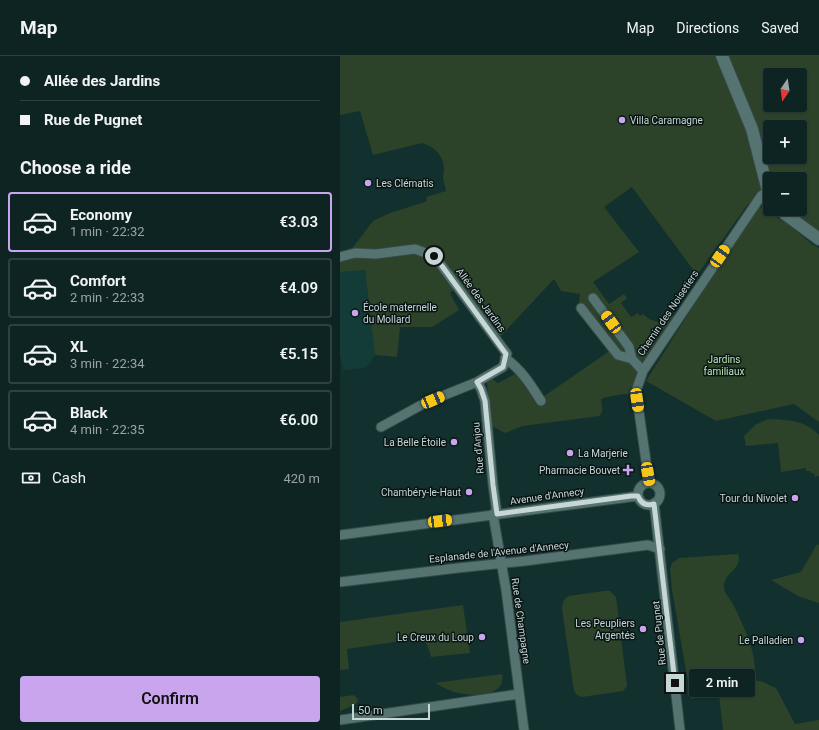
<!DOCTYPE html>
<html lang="en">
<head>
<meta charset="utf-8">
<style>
	body { margin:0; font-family:Roboto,sans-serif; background:#172c2a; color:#f1f3f6; height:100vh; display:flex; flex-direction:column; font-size:15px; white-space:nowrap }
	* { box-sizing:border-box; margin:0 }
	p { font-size:13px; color:#9ba4a5 }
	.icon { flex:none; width:22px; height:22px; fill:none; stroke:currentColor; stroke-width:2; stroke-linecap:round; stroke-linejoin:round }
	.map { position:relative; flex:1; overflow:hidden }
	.sheet { display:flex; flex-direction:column; background:#0e2422; width:340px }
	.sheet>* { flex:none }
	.guide { display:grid; align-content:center; height:88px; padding:0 20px; background:#0e2422 }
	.needle { width:26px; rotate:193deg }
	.fabs { position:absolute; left:423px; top:12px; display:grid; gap:8px }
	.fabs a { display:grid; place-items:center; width:44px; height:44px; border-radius:4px; background:#0e2422; box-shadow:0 1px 3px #0004,0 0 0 1px #2e4140; font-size:20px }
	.scale { position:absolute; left:12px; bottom:10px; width:78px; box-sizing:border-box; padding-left:4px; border:2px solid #c7d7d6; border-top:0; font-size:11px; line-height:14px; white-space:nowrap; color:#c7d7d6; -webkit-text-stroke:3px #091514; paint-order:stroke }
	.end { position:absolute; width:18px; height:18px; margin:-9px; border:5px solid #c7d7d6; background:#111; box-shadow:0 0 0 2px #111 }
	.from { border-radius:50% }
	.bubble { position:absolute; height:28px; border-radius:4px; background:#0e2422; box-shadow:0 1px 3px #0004,0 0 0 1px #2e4140; font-size:13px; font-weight:600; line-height:28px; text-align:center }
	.car { position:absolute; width:12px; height:24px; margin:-12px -6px; border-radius:5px; box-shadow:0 0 3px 1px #0007; background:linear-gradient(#f5c518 24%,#345 0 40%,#f5c518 0 76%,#345 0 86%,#f5c518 0) }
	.guide b { display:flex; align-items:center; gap:14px; height:38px; font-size:15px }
	.guide b+b { border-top:1px solid #2e4140 }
	.guide i { width:10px; height:10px; background:#f1f3f6 }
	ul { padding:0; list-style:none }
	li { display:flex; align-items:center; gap:12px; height:60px; margin:0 8px 6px; padding:0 12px; border:2px solid #2e4140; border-radius:4px }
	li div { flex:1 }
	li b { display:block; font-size:15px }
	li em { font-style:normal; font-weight:600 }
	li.on { border-color:#c9a5ee }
	li>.icon { width:36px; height:36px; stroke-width:1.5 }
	h2 { padding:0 20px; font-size:18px; line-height:48px }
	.pay { display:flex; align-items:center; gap:10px; height:44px; padding:0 20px; font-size:15px }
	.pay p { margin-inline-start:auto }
	.button { display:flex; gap:8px; margin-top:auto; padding:8px 20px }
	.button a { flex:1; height:46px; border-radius:4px; background:#c9a5ee; color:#111; font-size:16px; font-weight:600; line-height:46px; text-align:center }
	header { display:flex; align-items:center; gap:24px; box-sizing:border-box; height:56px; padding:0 20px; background:#0e2422; border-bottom:1px solid #2e4140 }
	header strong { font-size:19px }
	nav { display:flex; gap:22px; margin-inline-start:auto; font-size:14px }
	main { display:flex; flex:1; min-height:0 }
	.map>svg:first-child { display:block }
	.built { fill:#133c39 }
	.green { fill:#2c4329; fill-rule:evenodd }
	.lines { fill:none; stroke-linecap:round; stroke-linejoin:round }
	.street-casing { stroke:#344a48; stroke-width:11 }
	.secondary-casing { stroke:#344a48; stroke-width:14 }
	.street { stroke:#557471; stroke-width:9 }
	.secondary { stroke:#557471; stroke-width:12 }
	.route { stroke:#c7d7d6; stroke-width:5 }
	.poi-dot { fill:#c9a5ee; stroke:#091514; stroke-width:1.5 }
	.labels { text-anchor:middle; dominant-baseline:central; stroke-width:3; stroke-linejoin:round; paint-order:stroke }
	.poi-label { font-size:10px; fill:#c7d7d6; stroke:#091514; text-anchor:end }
	.street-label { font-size:10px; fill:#c7d7d6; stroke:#091514 }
	.park-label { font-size:10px; fill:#bbe7b4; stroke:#091514 }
</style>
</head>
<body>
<header>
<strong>Map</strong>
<nav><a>Map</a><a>Directions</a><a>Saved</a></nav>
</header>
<main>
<section class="sheet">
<div class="guide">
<b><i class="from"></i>Allée des Jardins</b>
<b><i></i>Rue de Pugnet</b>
</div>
<h2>Choose a ride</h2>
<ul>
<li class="on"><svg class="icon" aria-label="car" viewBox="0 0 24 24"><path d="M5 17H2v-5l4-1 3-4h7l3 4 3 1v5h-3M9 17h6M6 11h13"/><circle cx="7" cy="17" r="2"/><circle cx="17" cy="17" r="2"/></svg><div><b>Economy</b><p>1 min · 22:32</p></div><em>€3.03</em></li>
<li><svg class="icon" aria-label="car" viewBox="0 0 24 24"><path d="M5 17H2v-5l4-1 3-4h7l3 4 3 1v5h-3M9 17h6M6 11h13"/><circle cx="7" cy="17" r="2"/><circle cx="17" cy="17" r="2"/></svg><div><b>Comfort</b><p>2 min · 22:33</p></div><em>€4.09</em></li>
<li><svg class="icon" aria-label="car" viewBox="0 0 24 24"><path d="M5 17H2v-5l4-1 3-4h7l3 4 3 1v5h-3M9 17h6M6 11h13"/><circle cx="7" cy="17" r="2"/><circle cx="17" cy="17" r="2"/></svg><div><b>XL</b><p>3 min · 22:34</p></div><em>€5.15</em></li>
<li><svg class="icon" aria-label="car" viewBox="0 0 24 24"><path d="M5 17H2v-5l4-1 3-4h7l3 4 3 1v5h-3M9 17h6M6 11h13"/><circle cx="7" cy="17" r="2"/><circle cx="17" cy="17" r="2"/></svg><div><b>Black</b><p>4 min · 22:35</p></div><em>€6.00</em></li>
</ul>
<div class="pay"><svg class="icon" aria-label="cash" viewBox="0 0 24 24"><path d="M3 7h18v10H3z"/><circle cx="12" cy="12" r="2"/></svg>Cash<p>420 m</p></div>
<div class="button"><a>Confirm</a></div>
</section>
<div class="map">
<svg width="479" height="674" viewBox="0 0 479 674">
	<rect width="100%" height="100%" fill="#12302e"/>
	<path class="built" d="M25 214 35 299 29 309 24 312 3 314 0 298V216Z"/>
	<path class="green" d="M0 0H379L408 71 422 134 411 148H408L357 219 292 131 264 151 299 196 253 226 269 248 284 238 287 242 281 247 291 261 298 257 300 260 303 258 309 263 318 266 332 259 335 261 292 339 283 338 263 342 261 344C262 350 264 355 259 360L183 370 165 377 150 369 147 327 151 322 158 327 177 317 197 345 271 294 238 252 240 238 221 235 214 223 159 282 115 232 110 237 119 254 92 271H60L57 301 35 299 25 214 0 216V199L10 195 33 165 50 157 85 146 87 144 86 141 106 135C105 131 104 126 103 122 103 119 104 116 104 112 103 99 95 91 82 87L33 99 20 55 0 59Z
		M386 0H479V175L447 153H460V123H446L436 117 431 123H430ZM430 19H460V49H430ZM430 71H460V101H430Z
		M419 150 446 167 473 189 479 192V366L454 348 376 365 306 325 362 236Z
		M428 363C448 364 465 364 479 379V422V420L475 421 474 417H471L470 415H466V412L441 416 438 387 406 390 404 380 415 369Z
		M477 488 479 489V547L460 541 431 524 461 516Z
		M398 498C403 515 383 515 384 532 385 539 390 542 393 548 402 567 421 604 413 624L423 626 436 632 455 668 479 664V674H383L379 638 351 643 332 534 330 513 332 507 339 502Z
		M264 535H270L276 541 287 630 283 635 242 641 237 639 234 635 222 553C223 546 223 543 229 540Z
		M123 549 130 597 91 601C89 593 88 588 81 582L7 593 9 613 0 614V566Z
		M162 618C166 639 139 640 125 638 114 637 104 632 95 627Z
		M14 639 17 642 18 646 14 649 0 655V641Z"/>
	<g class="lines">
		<defs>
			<path id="street" d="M0 201 15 197 36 198 75 193 94 200 102 210 167 298 163 311 137 326 85 347 41 371
				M253 242 289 291 292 303 303 315
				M241 252 278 299 292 303
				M165 302C181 313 191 329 201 345
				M137 326 141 333 145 345 153 429 157 458
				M309 426 296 335 303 315 421 140 428 135
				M298 438a11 11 0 1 1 22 0a11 11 0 1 1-22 0Z
				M314 447 340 674
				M153 458 166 534 184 674
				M0 479 298 440
				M0 526 118 512 185 505 308 489 320 493
				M0 664 179 638"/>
			<path id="secondary" d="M382 0 412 73 428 135 430 138
				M442 153 445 158 479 183"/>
		</defs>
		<use href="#street" class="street-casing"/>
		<use href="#secondary" class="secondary-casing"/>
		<use href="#street" class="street"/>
		<use href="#secondary" class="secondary"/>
	</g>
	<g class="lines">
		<path class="route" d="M94 200 102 210 166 298 163 311 137 326 141 333 145 345 153 429 157 458 291 440H298C301 448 307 450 314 448L335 627"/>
	</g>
	<g class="poi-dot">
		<circle cx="282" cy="64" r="4"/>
		<circle cx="28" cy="127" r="4"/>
		<circle cx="15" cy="257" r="4"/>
		<circle cx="114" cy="386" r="4"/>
		<circle cx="230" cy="397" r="4"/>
		<path d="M286 408h4v4h4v4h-4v4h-4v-4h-4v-4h4z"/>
		<circle cx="129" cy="436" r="4"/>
		<circle cx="455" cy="442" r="4"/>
		<circle cx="303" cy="573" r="4"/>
		<circle cx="142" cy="581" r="4"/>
		<circle cx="461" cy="584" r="4"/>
	</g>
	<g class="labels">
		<g class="poi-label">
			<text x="290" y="64" text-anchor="start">Villa Caramagne</text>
			<text x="36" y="127" text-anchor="start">Les Clématis</text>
			<text x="23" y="251" text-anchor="start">École maternelle<tspan x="23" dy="12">du Mollard</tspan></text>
			<text x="106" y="386">La Belle Étoile</text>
			<text x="238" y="397" text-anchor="start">La Marjerie</text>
			<text x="280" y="414">Pharmacie Bouvet</text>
			<text x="121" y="436">Chambéry-le-Haut</text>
			<text x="447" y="442">Tour du Nivolet</text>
			<text x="295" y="567">Les Peupliers<tspan x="295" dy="12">Argentés</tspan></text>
			<text x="134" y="581">Le Creux du Loup</text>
			<text x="453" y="584">Le Palladien</text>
		</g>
		<g class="street-label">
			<text transform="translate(141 244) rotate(54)">Allée des Jardins</text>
			<text transform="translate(328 257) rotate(-56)">Chemin des Noisetiers</text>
			<text transform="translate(138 392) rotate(-95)">Rue d'Anjou</text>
			<text transform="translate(207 440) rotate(-8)">Avenue d'Annecy</text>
			<text transform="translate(159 496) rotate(-6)">Esplanade de l'Avenue d'Annecy</text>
			<text transform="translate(181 565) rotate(82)">Rue de Champagne</text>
			<text transform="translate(319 577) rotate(-96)">Rue de Pugnet</text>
		</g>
		<g class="park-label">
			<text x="384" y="303">Jardins<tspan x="384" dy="12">familiaux</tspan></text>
		</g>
	</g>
</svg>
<div class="fabs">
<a><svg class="needle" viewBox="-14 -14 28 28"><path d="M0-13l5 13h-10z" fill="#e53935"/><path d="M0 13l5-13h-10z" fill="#9ba4a5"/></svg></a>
<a>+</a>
<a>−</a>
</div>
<div class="scale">50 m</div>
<i class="end from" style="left:94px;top:200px"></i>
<i class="end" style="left:335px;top:627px"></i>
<div class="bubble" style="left:349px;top:613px;width:66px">2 min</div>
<i class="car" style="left:380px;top:200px;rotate:34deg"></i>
<i class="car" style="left:271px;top:266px;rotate:324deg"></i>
<i class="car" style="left:93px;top:344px;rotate:67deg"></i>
<i class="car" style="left:297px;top:344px;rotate:172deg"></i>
<i class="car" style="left:308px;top:418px;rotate:170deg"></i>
<i class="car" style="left:100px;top:465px;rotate:83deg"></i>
</div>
</main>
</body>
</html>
